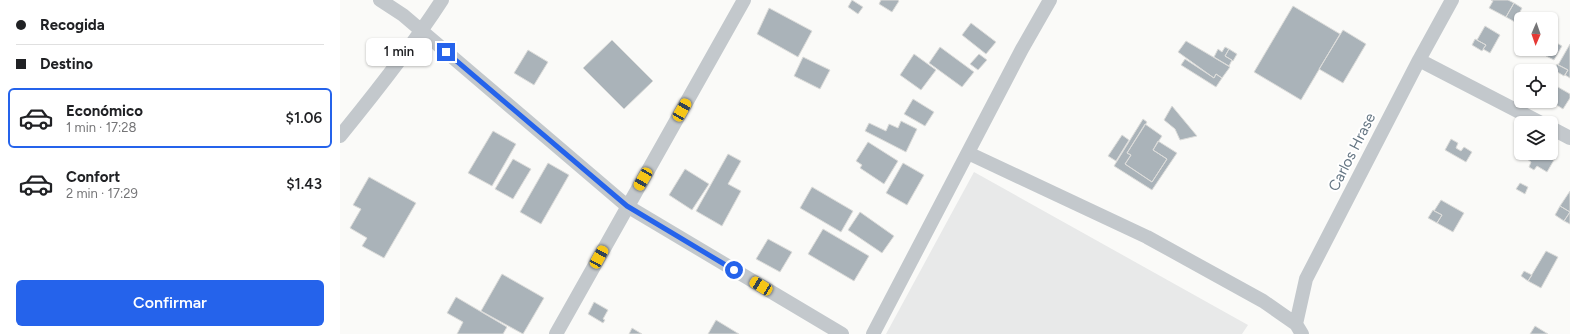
<!DOCTYPE html>
<html lang="es">
<head>
<meta charset="utf-8">
<style>
	body { margin:0; font-family:Figtree,sans-serif; background:#f6f6f6; color:#202124; height:100vh; display:flex; flex-direction:column; font-size:15px; white-space:nowrap }
	* { box-sizing:border-box; margin:0 }
	p { font-size:13px; color:#757577 }
	.icon { flex:none; width:22px; height:22px; fill:none; stroke:currentColor; stroke-width:2; stroke-linecap:round; stroke-linejoin:round }
	.map { position:relative; flex:1; overflow:hidden }
	.details { display:flex; flex-direction:column; background:#fff; width:340px }
	.details>* { flex:none }
	.hud { display:grid; align-content:center; height:88px; padding:0 16px; background:#fff }
	.needle { width:26px; rotate:182deg }
	.tools { position:absolute; left:1174px; top:12px; display:grid; gap:8px }
	.tools a { display:grid; place-items:center; width:44px; height:44px; border-radius:6px; background:#fff; box-shadow:0 1px 3px #0004; font-size:20px }
	.end { position:absolute; width:18px; height:18px; margin:-9px; border:5px solid #2563eb; background:#fff; box-shadow:0 0 0 2px #fff }
	.from { border-radius:50% }
	.bubble { position:absolute; height:28px; border-radius:6px; background:#fff; box-shadow:0 1px 3px #0004; font-size:13px; font-weight:600; line-height:28px; text-align:center }
	.car { position:absolute; width:12px; height:24px; margin:-12px -6px; border-radius:5px; box-shadow:0 0 3px 1px #0007; background:linear-gradient(#f5c518 24%,#345 0 40%,#f5c518 0 76%,#345 0 86%,#f5c518 0) }
	.hud b { display:flex; align-items:center; gap:14px; height:38px; font-size:15px }
	.hud b+b { border-top:1px solid #e0e0e0 }
	.hud i { width:10px; height:10px; background:#202124 }
	ul { padding:0; list-style:none }
	li { display:flex; align-items:center; gap:12px; height:60px; margin:0 8px 6px; padding:0 8px; border:2px solid transparent; border-radius:6px }
	li div { flex:1 }
	li b { display:block; font-size:15px }
	li em { font-style:normal; font-weight:600 }
	li.current { border-color:#2563eb }
	li>.icon { width:36px; height:36px; stroke-width:1.5 }
	.primary-button { display:flex; gap:8px; margin-top:auto; padding:8px 16px }
	.primary-button a { flex:1; height:46px; border-radius:6px; background:#2563eb; color:#fff; font-size:16px; font-weight:600; line-height:46px; text-align:center }
	main { display:flex; flex:1; min-height:0 }
	.map>svg:first-child { display:block }
	.built { fill:#e8e9e9 }
	.building { fill:#aab3b9; stroke:#dcdcda }
	.lines { fill:none; stroke-linecap:round; stroke-linejoin:round }
	.street { stroke:#c3c8cc; stroke-width:14 }
	.route { stroke:#2563eb; stroke-width:5 }
	.labels { text-anchor:middle; dominant-baseline:central; stroke-width:4; stroke-linejoin:round; paint-order:stroke }
	.street-label { font-size:15px; fill:#657683; stroke:#fff }
</style>
</head>
<body>
<main>
<section class="details">
<div class="hud">
<b><i class="from"></i>Recogida</b>
<b><i></i>Destino</b>
</div>
<ul>
<li class="current"><svg class="icon" aria-label="car" viewBox="0 0 24 24"><path d="M5 17H2v-5l4-1 3-4h7l3 4 3 1v5h-3M9 17h6M6 11h13"/><circle cx="7" cy="17" r="2"/><circle cx="17" cy="17" r="2"/></svg><div><b>Económico</b><p>1 min · 17:28</p></div><em>$1.06</em></li>
<li><svg class="icon" aria-label="car" viewBox="0 0 24 24"><path d="M5 17H2v-5l4-1 3-4h7l3 4 3 1v5h-3M9 17h6M6 11h13"/><circle cx="7" cy="17" r="2"/><circle cx="17" cy="17" r="2"/></svg><div><b>Confort</b><p>2 min · 17:29</p></div><em>$1.43</em></li>
</ul>
<div class="primary-button"><a>Confirmar</a></div>
</section>
<div class="map">
<svg width="1230" height="334" viewBox="0 0 1230 334">
	<rect width="100%" height="100%" fill="#fafaf8"/>
	<path class="built" d="M634 172 908 325 902 334H546Z"/>
	<path class="building" d="M512 0 523 7 518 14 508 7Z
		M541 0H558L559 1 552 12 539 4Z
		M1151 0H1168L1174 3 1166 17 1149 8 1153 1Z
		M1174 3 1182 8 1175 22 1166 17Z
		M953 6 1000 34 961 100 914 72Z
		M429 8 472 31 458 57 417 34Z
		M631 23 656 42 646 54 622 35Z
		M1145 26 1160 35 1150 53 1143 49 1146 45 1137 40Z
		M1003 30 1026 44 1003 83 979 69Z
		M1135 39 1146 45 1142 51 1132 45Z
		M272 40 313 81 284 109 243 68Z
		M846 41 890 67 882 78 876 74 874 78 838 52Z
		M1215 42 1222 46 1214 60 1206 56Z
		M1230 44V78L1225 75 1228 70 1218 65Z
		M600 47 634 72 622 87 589 63Z
		M885 47 889 49 885 56 892 60 889 66 874 57 878 49 882 52Z
		M889 49 897 54 893 61 885 56Z
		M188 50 208 62 194 85 174 73Z
		M574 54 596 70 581 90 560 75Z
		M639 54 647 60 638 70 630 64Z
		M463 57 490 70 480 89 454 76Z
		M845 59 874 78 876 74 882 78 876 87 841 65Z
		M1217 64 1228 70 1224 76 1214 70Z
		M1211 83 1230 94V98L1223 109 1210 101Z
		M573 99 594 112 585 126 564 114Z
		M832 106 857 136 840 140 835 129 824 120Z
		M803 119 807 122 787 153 791 155 785 164 812 182 827 159 813 150 818 141 837 153 812 190 774 166Z
		M561 121 577 129 566 152 525 131 529 123 546 131 549 124 558 128Z
		M805 124 822 136 813 150 827 159 812 182 785 164 791 155 787 153Z
		M153 131 176 144 152 186 128 173Z
		M782 135 789 140 776 161 768 156Z
		M1111 139 1118 143 1116 148 1121 151 1124 147 1132 152 1126 162 1105 150Z
		M528 142 558 161 544 184 520 168 522 165 516 161Z
		M1185 153H1202L1214 160 1207 172 1197 166 1194 170 1189 167 1191 162 1183 156Z
		M1202 153H1211L1216 156 1214 160Z
		M388 154 401 161 388 184 401 191 382 226 356 211Z
		M173 159 191 169 173 199 155 189Z
		M208 163 229 175 201 224 180 212Z
		M563 163 584 175 567 205 546 193Z
		M345 169 369 184 352 210 329 195Z
		M29 177 76 203 44 258 22 246 27 238 10 228 21 209 13 205Z
		M1180 183 1188 187 1185 194 1176 189Z
		M472 187 513 211 501 232 460 208Z
		M1230 191V224L1224 221 1230 212 1220 206Z
		M1101 200 1124 213 1113 232 1097 223 1102 215 1094 211Z
		M1220 206 1230 212 1224 221 1215 215Z
		M1093 210 1102 215 1097 223 1088 218Z
		M520 212 554 236 542 253 508 230Z
		M483 229 529 256 514 281 468 254Z
		M428 239 452 252 440 272 416 259Z
		M1206 251 1218 257 1201 288 1188 281Z
		M1184 271 1192 275 1188 281 1181 276Z
		M162 274 204 298 183 334 141 311Z
		M116 297 167 327 163 334H117L123 322 107 313Z
		M254 302 268 310 263 319 265 320 263 323 248 314Z
		M376 320 399 334H368Z
		M1195 326 1208 334H1190Z
		M292 328 302 334H289Z"/>
	<g class="lines">
		<path class="street" d="M40 0 63 15 287 206 502 334
			M1079 60 1201 123
			M1211 128 1230 138
			M0 136C36 92 71 48 102 0
			M628 153 807 237 923 301 956 324 962 334
			M956 324 966 279 1079 60 1112 0
			M216 334 404 0
			M533 334 682 49 710 0"/>
	</g>
	<g class="lines">
		<path class="route" d="M106 52 287 206 394 270"/>
	</g>
	<g class="labels">
		<g class="street-label">
			<text transform="translate(1012 152) rotate(-63)">Carlos Hrase</text>
		</g>
	</g>
</svg>
<div class="tools">
<a><svg class="needle" viewBox="-14 -14 28 28"><path d="M0-13l5 13h-10z" fill="#e53935"/><path d="M0 13l5-13h-10z" fill="#757577"/></svg></a>
<a><svg class="icon" aria-label="locate" viewBox="0 0 24 24"><circle cx="12" cy="12" r="6"/><path d="M12 2v4M12 18v4M2 12h4M18 12h4"/></svg></a>
<a><svg class="icon" aria-label="layers" viewBox="0 0 24 24"><path d="M12 4l9 5-9 5-9-5zM3 14l9 5 9-5"/></svg></a>
</div>
<i class="end from" style="left:394px;top:270px"></i>
<i class="end" style="left:106px;top:52px"></i>
<div class="bubble" style="left:26px;top:38px;width:66px">1 min</div>
<i class="car" style="left:342px;top:110px;rotate:30deg"></i>
<i class="car" style="left:303px;top:179px;rotate:210deg"></i>
<i class="car" style="left:259px;top:257px;rotate:29deg"></i>
<i class="car" style="left:421px;top:286px;rotate:301deg"></i>
</div>
</main>
</body>
</html>
